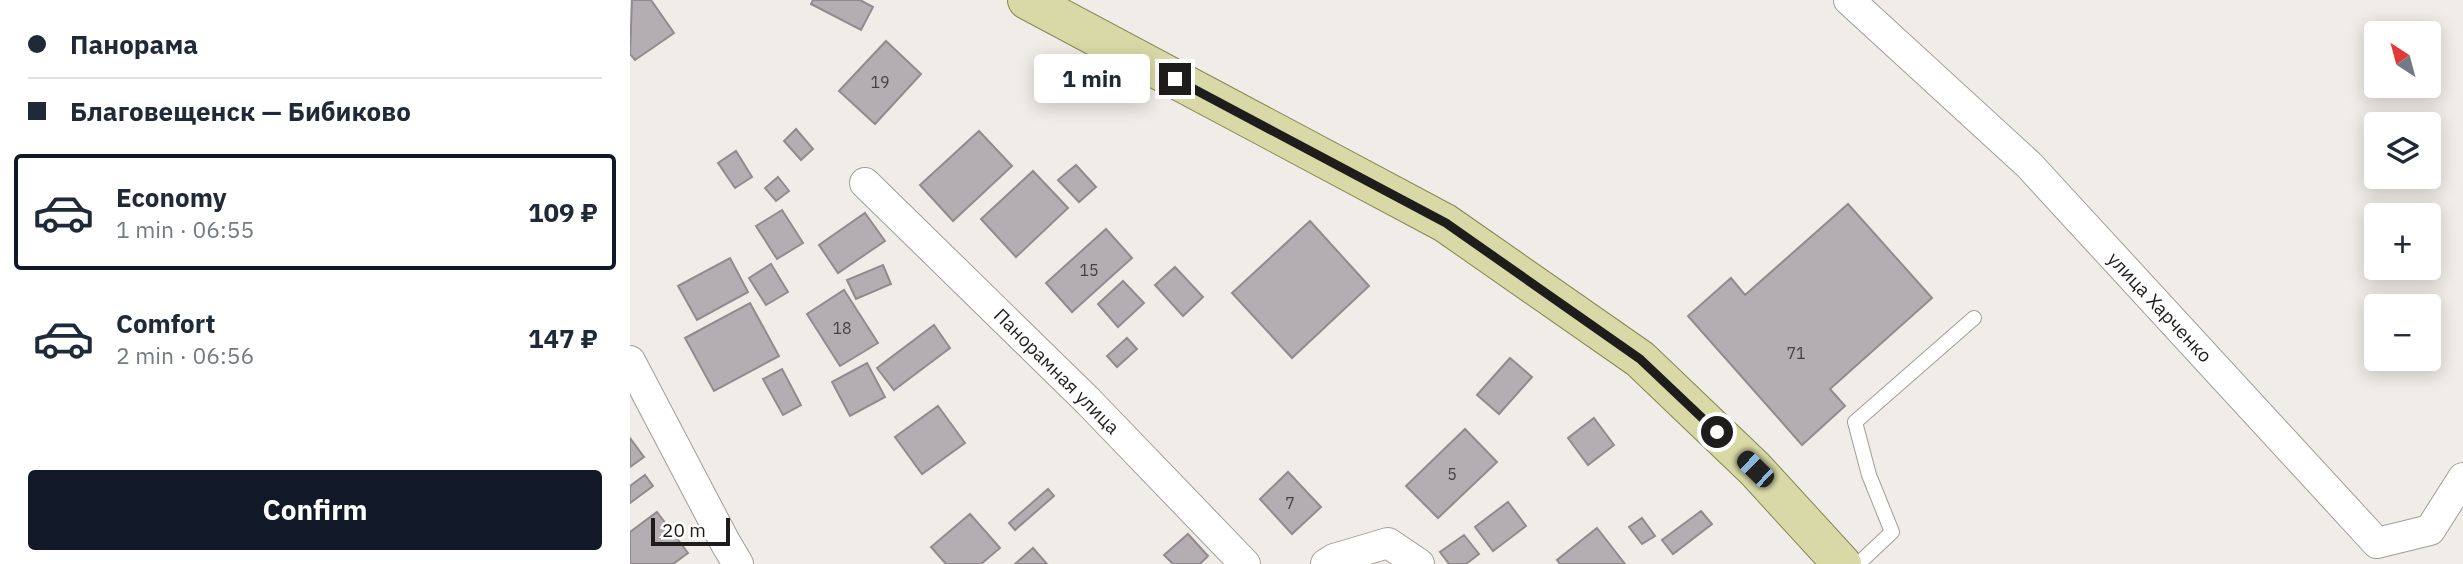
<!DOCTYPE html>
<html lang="en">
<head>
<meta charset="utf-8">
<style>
	body { margin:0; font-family:"IBM Plex Sans",sans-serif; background:#f2f2f3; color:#1f2937; height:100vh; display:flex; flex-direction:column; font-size:26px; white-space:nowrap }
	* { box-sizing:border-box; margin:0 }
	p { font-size:23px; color:#747a83 }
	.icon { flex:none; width:38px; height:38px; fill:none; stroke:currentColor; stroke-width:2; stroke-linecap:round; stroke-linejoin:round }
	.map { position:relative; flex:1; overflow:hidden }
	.side { display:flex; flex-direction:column; background:#fff; width:630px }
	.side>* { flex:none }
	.hud { display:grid; align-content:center; height:154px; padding:0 28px; background:#fff }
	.needle { width:46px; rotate:324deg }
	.fabs { position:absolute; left:1734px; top:21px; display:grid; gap:14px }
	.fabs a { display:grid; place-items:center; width:77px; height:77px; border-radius:7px; background:#fff; box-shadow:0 4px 18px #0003; font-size:35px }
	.scale { position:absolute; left:21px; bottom:18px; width:79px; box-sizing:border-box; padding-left:7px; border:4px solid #1f1d1b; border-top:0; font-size:19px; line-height:24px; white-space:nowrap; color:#1f1d1b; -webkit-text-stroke:5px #fff; paint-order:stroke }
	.end { position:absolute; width:32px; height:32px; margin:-16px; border:9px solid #1f1d1b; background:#fff; box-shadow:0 0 0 4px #fff }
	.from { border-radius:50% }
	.bubble { position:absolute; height:49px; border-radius:7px; background:#fff; box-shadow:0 4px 18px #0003; font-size:23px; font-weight:700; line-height:49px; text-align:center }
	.car { position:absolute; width:21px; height:42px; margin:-21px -10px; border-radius:9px; box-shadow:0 0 5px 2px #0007; background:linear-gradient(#222 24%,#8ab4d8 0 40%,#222 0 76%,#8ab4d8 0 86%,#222 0) }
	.hud b { display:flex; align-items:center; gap:24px; height:66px; font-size:26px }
	.hud b+b { border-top:2px solid #e0e1e3 }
	.hud i { width:18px; height:18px; background:#1f2937 }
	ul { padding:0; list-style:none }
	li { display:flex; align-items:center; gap:21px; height:116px; margin:0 14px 10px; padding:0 14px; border:4px solid transparent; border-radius:7px }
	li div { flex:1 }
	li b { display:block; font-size:26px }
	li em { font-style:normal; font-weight:700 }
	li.current { border-color:#111827 }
	li>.icon { width:63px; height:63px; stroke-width:1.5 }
	.action { display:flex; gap:14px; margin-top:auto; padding:14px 28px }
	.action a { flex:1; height:80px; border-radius:7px; background:#111827; color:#fff; font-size:28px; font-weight:700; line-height:80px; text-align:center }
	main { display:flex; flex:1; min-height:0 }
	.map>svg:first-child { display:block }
	.building { fill:#b4aeb2; stroke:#918b8f; stroke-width:2 }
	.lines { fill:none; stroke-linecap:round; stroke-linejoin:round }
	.service-casing { stroke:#a19e98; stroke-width:16 }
	.minor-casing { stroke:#a19e98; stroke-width:32 }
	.primary-casing { stroke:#878650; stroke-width:40 }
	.service { stroke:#fff; stroke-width:14 }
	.minor { stroke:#fff; stroke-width:30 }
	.primary { stroke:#d9d9a7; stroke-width:38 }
	.route { stroke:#1f1d1b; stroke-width:9 }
	.labels { text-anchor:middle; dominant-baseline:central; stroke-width:6; stroke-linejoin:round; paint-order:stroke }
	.number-label { font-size:16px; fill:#444141 }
	.street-label { font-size:19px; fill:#1f1d1b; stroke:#fff }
</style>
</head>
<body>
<main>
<section class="side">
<div class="hud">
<b><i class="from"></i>Панорама</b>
<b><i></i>Благовещенск — Бибиково</b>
</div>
<ul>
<li class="current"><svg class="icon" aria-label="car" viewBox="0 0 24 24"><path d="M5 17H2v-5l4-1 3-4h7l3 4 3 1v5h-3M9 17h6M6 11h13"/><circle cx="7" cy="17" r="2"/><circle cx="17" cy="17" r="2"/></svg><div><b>Economy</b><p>1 min · 06:55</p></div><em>109 ₽</em></li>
<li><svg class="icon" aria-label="car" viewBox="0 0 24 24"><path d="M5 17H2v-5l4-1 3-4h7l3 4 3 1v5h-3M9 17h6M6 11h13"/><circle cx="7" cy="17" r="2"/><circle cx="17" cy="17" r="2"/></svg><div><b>Comfort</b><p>2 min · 06:56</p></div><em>147 ₽</em></li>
</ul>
<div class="action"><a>Confirm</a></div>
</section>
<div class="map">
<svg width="1833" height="564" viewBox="0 0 1833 564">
	<rect width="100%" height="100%" fill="#f0ece7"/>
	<path class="building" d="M2 0H21L44 33 5 60 0 54Z
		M183 0H230L243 7 231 30 181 4Z
		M256 41 291 74 245 124 209 91Z
		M166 129 183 149 171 160 154 141Z
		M349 131 382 166 323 221 290 185Z
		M106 151 122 177 105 188 88 163Z
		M446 165 466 187 449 202 428 180Z
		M403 171 438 208 386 257 351 219Z
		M148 177 159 191 146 201 135 188Z
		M1218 204 1302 298 1200 389 1215 406 1172 445 1058 316 1101 278 1115 295Z
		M152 210 173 243 147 259 126 226Z
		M235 213 255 241 208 273 189 245Z
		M680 221 739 286 662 358 602 293Z
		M476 229 502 258 442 312 416 283Z
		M100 258 118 292 67 320 48 286Z
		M141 264 158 292 136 305 119 278Z
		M253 265 261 284 226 299 217 280Z
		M545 267 573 297 553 316 525 285Z
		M493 281 514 303 488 327 468 304Z
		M214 290 248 343 210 366 177 314Z
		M120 303 149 356 84 391 55 338Z
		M304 325 320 348 264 390 247 368Z
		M497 338 507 349 487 367 477 356Z
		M880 358 902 377 869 414 847 395Z
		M237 363 255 397 220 416 202 382Z
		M152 369 171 405 153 415 133 379Z
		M308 406 335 443 292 474 265 437Z
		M964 418 984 445 958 465 938 438Z
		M835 429 867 462 808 518 776 486Z
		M0 438 14 457 0 467Z
		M658 472 691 507 662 534 630 499Z
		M15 475 23 486 0 503V486Z
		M418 489 424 496 385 530 379 523Z
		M878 502 896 526 863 551 845 527Z
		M1071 511 1082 524 1043 554 1032 540Z
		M27 512 58 553 43 564H0V532Z
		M340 514 370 548 351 564H316L301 547Z
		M1012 518 1025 536 1012 544 999 527Z
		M967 528 995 564H930L927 560Z
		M558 534 578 556 570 564H543L534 555Z
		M834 535 849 554 836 564H819L810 552Z
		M403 548 417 564H385Z"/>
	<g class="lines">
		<defs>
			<path id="service" d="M1228 564 1262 532 1239 475 1225 422 1344 318"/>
			<path id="minor" d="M1219 0 1399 165 1747 543 1800 530 1833 478
				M235 183 458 401 615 564
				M0 361 95 542 108 564
				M696 564 704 559 758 543 789 564"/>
			<path id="primary" d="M397 0 815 223 1010 359 1125 469 1212 564"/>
		</defs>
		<use href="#service" class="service-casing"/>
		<use href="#minor" class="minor-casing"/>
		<use href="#primary" class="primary-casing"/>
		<use href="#service" class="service"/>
		<use href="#minor" class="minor"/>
		<use href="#primary" class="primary"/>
	</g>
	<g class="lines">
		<path class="route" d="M545 79 816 223 1010 359 1087 432"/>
	</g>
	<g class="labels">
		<g class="number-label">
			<text x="250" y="82">19</text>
			<text x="459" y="270">15</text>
			<text x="212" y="328">18</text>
			<text x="1166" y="353">71</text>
			<text x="822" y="474">5</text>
			<text x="660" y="503">7</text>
		</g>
		<g class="street-label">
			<text transform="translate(1530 307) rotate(47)">улица Харченко</text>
			<text transform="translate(427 371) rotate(45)">Панорамная улица</text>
		</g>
	</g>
</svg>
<div class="fabs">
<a><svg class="needle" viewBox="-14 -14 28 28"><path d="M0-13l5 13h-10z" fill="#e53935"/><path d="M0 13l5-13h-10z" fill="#747a83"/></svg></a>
<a><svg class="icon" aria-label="layers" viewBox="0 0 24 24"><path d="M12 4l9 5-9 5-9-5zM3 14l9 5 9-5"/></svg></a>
<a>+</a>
<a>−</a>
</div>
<div class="scale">20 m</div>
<i class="end from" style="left:1087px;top:432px"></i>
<i class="end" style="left:545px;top:79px"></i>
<div class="bubble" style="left:404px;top:54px;width:116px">1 min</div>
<i class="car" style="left:1125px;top:469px;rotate:314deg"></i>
</div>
</main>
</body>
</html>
